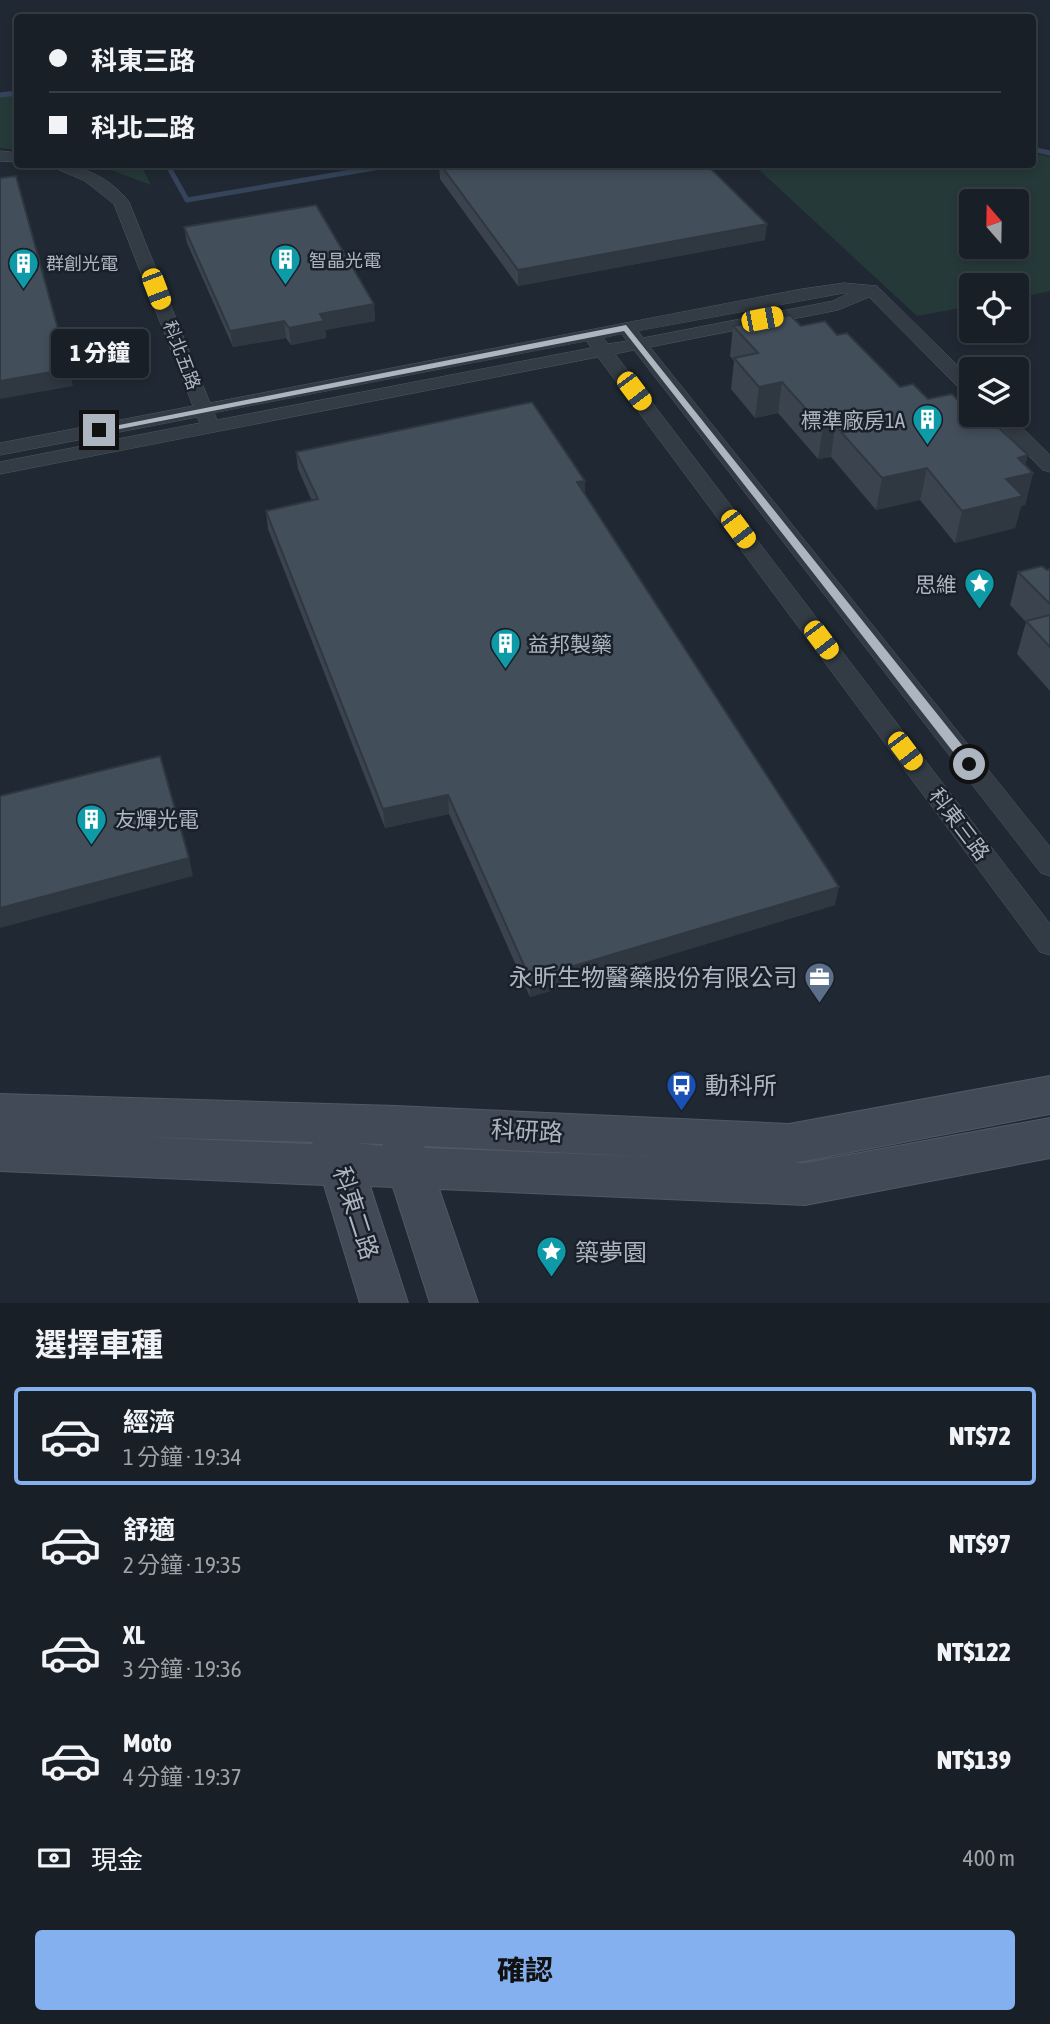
<!DOCTYPE html>
<html lang="zh-TW">
<head>
<meta charset="utf-8">
<style>
	body { margin:0; font-family:"Asap Condensed","Noto Sans TC",sans-serif; background:#21272e; color:#f1f3f6; height:100vh; display:flex; flex-direction:column; font-size:26px; white-space:nowrap }
	* { box-sizing:border-box; margin:0 }
	p { font-size:23px; color:#9fa2a7 }
	.icon { flex:none; width:38px; height:38px; fill:none; stroke:currentColor; stroke-width:2; stroke-linecap:round; stroke-linejoin:round }
	.map { position:relative; height:1303px; overflow:hidden }
	.details { display:flex; flex-direction:column; background:#181f26; flex:1 }
	.details>* { flex:none }
	.top-card { position:absolute; left:14px; top:14px; width:1022px; height:154px; border-radius:7px; box-shadow:0 4px 10px #0003,0 0 0 2px #363d43; display:grid; align-content:center; height:154px; padding:0 35px; background:#181f26 }
	.needle { width:46px; rotate:340deg }
	.fabs { position:absolute; left:959px; top:189px; display:grid; gap:14px }
	.fabs a { display:grid; place-items:center; width:70px; height:70px; border-radius:7px; background:#181f26; box-shadow:0 4px 10px #0003,0 0 0 2px #363d43; font-size:35px }
	.end { position:absolute; width:32px; height:32px; margin:-16px; border:9px solid #adb5c1; background:#111; box-shadow:0 0 0 4px #111 }
	.from { border-radius:50% }
	.bubble { position:absolute; height:49px; border-radius:7px; background:#181f26; box-shadow:0 4px 10px #0003,0 0 0 2px #363d43; font-size:23px; font-weight:800; line-height:49px; text-align:center }
	.car { position:absolute; width:21px; height:42px; margin:-21px -10px; border-radius:9px; box-shadow:0 0 5px 2px #0007; background:linear-gradient(#f5c518 24%,#345 0 40%,#f5c518 0 76%,#345 0 86%,#f5c518 0) }
	.top-card b { display:flex; align-items:center; gap:24px; height:66px; font-size:26px }
	.top-card b+b { border-top:2px solid #363d43 }
	.top-card i { width:18px; height:18px; background:#f1f3f6 }
	ul { padding:0; list-style:none }
	li { display:flex; align-items:center; gap:21px; height:98px; margin:0 14px 10px; padding:0 21px; border:4px solid transparent; border-radius:7px }
	li div { flex:1 }
	li b { display:block; font-size:26px }
	li em { font-style:normal; font-weight:800 }
	li.current { border-color:#85b0ef }
	li>.icon { width:63px; height:63px; stroke-width:1.5 }
	h2 { padding:0 35px; font-size:32px; line-height:84px }
	.pay { display:flex; align-items:center; gap:18px; height:77px; padding:0 35px; font-size:26px }
	.pay p { margin-inline-start:auto }
	.button { display:flex; gap:14px; margin-top:auto; padding:14px 35px }
	.button a { flex:1; height:80px; border-radius:7px; background:#85b0ef; color:#111; font-size:28px; font-weight:800; line-height:80px; text-align:center }
	.map>svg:first-child { display:block }
	.green { fill:#263939; fill-rule:evenodd }
	.lines { fill:none; stroke-linecap:round; stroke-linejoin:round }
	.stream { stroke:#35445a; stroke-width:5 }
	.street-casing { stroke:#515862; stroke-width:1 }
	.secondary-casing { stroke:#515862; stroke-width:2 }
	.street { fill:#333b44; fill-rule:evenodd }
	.secondary { fill:#424a57; fill-rule:evenodd }
	.wall { fill:#3a434e }
	.shaded-wall { fill:#2f3740 }
	.building { fill:#434e5b; stroke:#2f3740; stroke-width:2 }
	.route { fill:#adb5c1 }
	.labels { text-anchor:middle; dominant-baseline:central; stroke-width:5; stroke-linejoin:round; paint-order:stroke }
	.far-poi-label { font-size:18px; fill:#adb5c1; stroke:#192029; text-anchor:start }
	.far-street-label { font-size:18px; fill:#adb5c1; stroke:#192029 }
	.poi-label { font-size:21px; fill:#adb5c1; stroke:#192029; text-anchor:end }
	.street-label { font-size:21px; fill:#adb5c1; stroke:#192029 }
	.near-poi-label { font-size:24px; fill:#adb5c1; stroke:#192029; text-anchor:start }
	.near-street-label { font-size:24px; fill:#adb5c1; stroke:#192029 }
</style>
</head>
<body>
<div class="map">
<svg width="1050" height="1303" viewBox="0 0 1050 1303">
	<rect width="100%" height="100%" fill="#202933"/>
	<path class="green" d="M17 93V150L0 148V96Z
		M1033 153 1050 157V291L1017 298V285H971V306L917 316 754 165 1032 164ZM1017 201V247H971V201Z
		M98 165H141L151 185Z"/>
	<g class="lines">
		<path class="stream" d="M0 95 18 93
			M1032 149 1050 153
			M167 164 187 200 398 164"/>
		<defs>
			<path id="street" d="M0 151 18 153V162L0 161Z
				M46 164C78 164 108 175 129 202L210 403 802 289 844 283 877 286 971 379V395L964 393 869 297 838 310 650 347 1050 847V876L1041 873 634 350 615 354 1050 924V955L1040 952 598 357 0 474V462L200 423 197 417 0 455V443L193 406 114 204 85 181ZM844 293H849L833 301 643 338 638 331ZM622 334 627 341 608 344 603 338ZM587 341 591 348 217 420 214 413Z
				M989 415H1009L1050 455V472L1043 470Z"/>
			<path id="secondary" d="M1050 1076V1114L794 1163H805L1050 1118V1158L805 1205 439 1189 478 1303H430L393 1187 370 1186 408 1303H360L324 1185 0 1171V1094L395 1106 789 1124ZM138 1137 313 1142 312 1144ZM355 1143 383 1144 382 1146ZM424 1146 655 1157 425 1148Z"/>
		</defs>
		<use href="#street" class="street-casing"/>
		<use href="#secondary" class="secondary-casing"/>
		<use href="#street" class="street"/>
		<use href="#secondary" class="secondary"/>
	</g>
	<path class="wall" d="M439 164H706L765 240 518 286 440 179Z
		M184 227 374 304 375 321 325 330 326 338 291 345 286 338 233 347 187 243Z
		M733 326H801L837 335 900 387 928 399 1026 466 1033 473 1025 505 1021 506 1015 528 955 543 920 500 876 510 831 457 818 459 778 413 755 418 731 389 734 361 730 356Z
		M296 452 585 493 835 905 530 997 449 814 385 828 268 529 266 511 312 501 298 469Z
		M1050 569V691L1017 654 1026 622 1010 605 1018 572Z"/>
	<path class="shaded-wall" d="M767 224 765 240 518 286V270Z
		M374 304 375 321 325 330 326 338 291 345 289 328 320 314Z
		M284 321 286 338 233 347 230 331Z
		M69 369 73 386 0 399V381Z
		M782 382 778 413 755 418 759 387Z
		M835 425 831 457 818 459 823 428Z
		M1028 455 1023 475 1033 473 1025 505 1021 506 1015 528 955 543 962 511 1006 479 1018 458Z
		M927 468 920 500 876 510 882 478Z
		M585 481V499L577 482Z
		M448 795 449 814 385 828 383 809Z
		M189 858 193 876 0 928V908Z
		M839 887 835 905 530 997V979Z"/>
	<path class="building" d="M440 164H706L767 224 518 270Z
		M16 176 69 369 0 381V178Z
		M316 205 374 304 320 314 324 321 289 328 284 321 230 331 184 227Z
		M790 315 801 326 825 321 837 335 847 333 900 387 913 384 928 399 952 394 967 409 971 408V415H985L1028 455 1018 458 1033 473 1006 479 1023 496 962 511 927 468 882 478 835 425 823 428 782 382 759 387 734 358 758 353 733 326Z
		M532 402 585 481 577 482 839 887 530 979 448 795 383 809 266 511 318 499 296 452Z
		M1042 566 1047 570 1050 569V604L1018 572Z
		M1050 615V647L1026 621Z
		M160 756 189 858 0 908V796Z"/>
	<path class="route" d="M626 325 974 760V767H965L624 331 99 433 94 430Z"/>
	<defs>
		<symbol id="building-pin" viewBox="-11 -11 22 30"><path d="M0 17L-7.5 6A9.5 9.5 0 1 1 7.5 6Z" fill="#0f9aa8" stroke="#192029"/><path d="M-4-6H4V6H1V3H-1V6H-4ZM-2.5-4.3h1.7v1.8h-1.7ZM.8-4.3h1.7v1.8H.8ZM-2.5-1h1.7V.8h-1.7ZM.8-1h1.7V.8H.8Z" fill="#fff"/></symbol>
		<symbol id="sight-pin" viewBox="-11 -11 22 30"><path d="M0 17L-7.5 6A9.5 9.5 0 1 1 7.5 6Z" fill="#0f9aa8" stroke="#192029"/><path d="M0-6L1.8-2.2L6-1.7L2.9 1.2L3.7 5.4L0 3.3L-3.7 5.4L-2.9 1.2L-6-1.7L-1.8-2.2Z" fill="#fff"/></symbol>
		<symbol id="office-pin" viewBox="-11 -11 22 30"><path d="M0 17L-7.5 6A9.5 9.5 0 1 1 7.5 6Z" fill="#5c6f8a" stroke="#192029"/><path d="M-6-3h4V-5.5h4V-3h4V5H-6ZM-1-4.5V-3h2v-1.5ZM-6 0V1H6V0Z" fill="#fff"/></symbol>
		<symbol id="bus-pin" viewBox="-11 -11 22 30"><path d="M0 17L-7.5 6A9.5 9.5 0 1 1 7.5 6Z" fill="#1a4fb4" stroke="#192029"/><path d="M-5-6H5V4H4V6H2V4H-2V6H-4V4H-5ZM-3.5-4V0h7V-4ZM-3.5 1.2v1.5H-2V1.2ZM2 1.2v1.5H3.5V1.2Z" fill="#fff"/></symbol>
	</defs>
	<g fill-rule="evenodd">
		<use href="#building-pin" x="268" y="242" width="35" height="47"/>
		<use href="#building-pin" x="6" y="246" width="35" height="47"/>
		<use href="#building-pin" x="910" y="402" width="35" height="47"/>
		<use href="#sight-pin" x="962" y="566" width="35" height="47"/>
		<use href="#building-pin" x="488" y="626" width="35" height="47"/>
		<use href="#building-pin" x="74" y="802" width="35" height="47"/>
		<use href="#office-pin" x="802" y="960" width="35" height="47"/>
		<use href="#bus-pin" x="664" y="1068" width="35" height="47"/>
		<use href="#sight-pin" x="534" y="1234" width="35" height="47"/>
	</g>
	<g class="labels">
		<g class="far-poi-label">
			<text x="309" y="260">智晶光電</text>
			<text x="46" y="263">群創光電</text>
		</g>
		<g class="far-street-label">
			<text transform="translate(182 355) rotate(69)">科北五路</text>
		</g>
		<g class="poi-label">
			<text x="905" y="420">標準廠房1A</text>
			<text x="957" y="584">思維</text>
			<text x="528" y="644" text-anchor="start">益邦製藥</text>
			<text x="115" y="819" text-anchor="start">友輝光電</text>
		</g>
		<g class="street-label">
			<text transform="translate(960 824) rotate(53)">科東三路</text>
		</g>
		<g class="near-poi-label">
			<text x="797" y="977" text-anchor="end">永昕生物醫藥股份有限公司</text>
			<text x="705" y="1085">動科所</text>
			<text x="575" y="1252">築夢園</text>
		</g>
		<g class="near-street-label">
			<text transform="translate(527 1131) rotate(3)">科研路</text>
			<text transform="translate(356 1213) rotate(72)">科東二路</text>
		</g>
	</g>
</svg>
<div class="fabs">
<a><svg class="needle" viewBox="-14 -14 28 28"><path d="M0-13l5 13h-10z" fill="#e53935"/><path d="M0 13l5-13h-10z" fill="#9fa2a7"/></svg></a>
<a><svg class="icon" aria-label="locate" viewBox="0 0 24 24"><circle cx="12" cy="12" r="6"/><path d="M12 2v4M12 18v4M2 12h4M18 12h4"/></svg></a>
<a><svg class="icon" aria-label="layers" viewBox="0 0 24 24"><path d="M12 4l9 5-9 5-9-5zM3 14l9 5 9-5"/></svg></a>
</div>
<i class="end from" style="left:969px;top:764px"></i>
<i class="end" style="left:99px;top:430px"></i>
<div class="bubble" style="left:51px;top:329px;width:98px">1 分鐘</div>
<i class="car" style="left:156px;top:289px;rotate:159deg"></i>
<i class="car" style="left:762px;top:319px;rotate:79deg"></i>
<i class="car" style="left:634px;top:391px;rotate:143deg"></i>
<i class="car" style="left:738px;top:529px;rotate:143deg"></i>
<i class="car" style="left:821px;top:640px;rotate:143deg"></i>
<i class="car" style="left:905px;top:751px;rotate:143deg"></i>
<div class="top-card">
<b><i class="from"></i>科東三路</b>
<b><i></i>科北二路</b>
</div>
</div>
<section class="details">
<h2>選擇車種</h2>
<ul>
<li class="current"><svg class="icon" aria-label="car" viewBox="0 0 24 24"><path d="M5 17H2v-5l4-1 3-4h7l3 4 3 1v5h-3M9 17h6M6 11h13"/><circle cx="7" cy="17" r="2"/><circle cx="17" cy="17" r="2"/></svg><div><b>經濟</b><p>1 分鐘 · 19:34</p></div><em>NT$72</em></li>
<li><svg class="icon" aria-label="car" viewBox="0 0 24 24"><path d="M5 17H2v-5l4-1 3-4h7l3 4 3 1v5h-3M9 17h6M6 11h13"/><circle cx="7" cy="17" r="2"/><circle cx="17" cy="17" r="2"/></svg><div><b>舒適</b><p>2 分鐘 · 19:35</p></div><em>NT$97</em></li>
<li><svg class="icon" aria-label="car" viewBox="0 0 24 24"><path d="M5 17H2v-5l4-1 3-4h7l3 4 3 1v5h-3M9 17h6M6 11h13"/><circle cx="7" cy="17" r="2"/><circle cx="17" cy="17" r="2"/></svg><div><b>XL</b><p>3 分鐘 · 19:36</p></div><em>NT$122</em></li>
<li><svg class="icon" aria-label="car" viewBox="0 0 24 24"><path d="M5 17H2v-5l4-1 3-4h7l3 4 3 1v5h-3M9 17h6M6 11h13"/><circle cx="7" cy="17" r="2"/><circle cx="17" cy="17" r="2"/></svg><div><b>Moto</b><p>4 分鐘 · 19:37</p></div><em>NT$139</em></li>
</ul>
<div class="pay"><svg class="icon" aria-label="cash" viewBox="0 0 24 24"><path d="M3 7h18v10H3z"/><circle cx="12" cy="12" r="2"/></svg>現金<p>400 m</p></div>
<div class="button"><a>確認</a></div>
</section>
</body>
</html>
